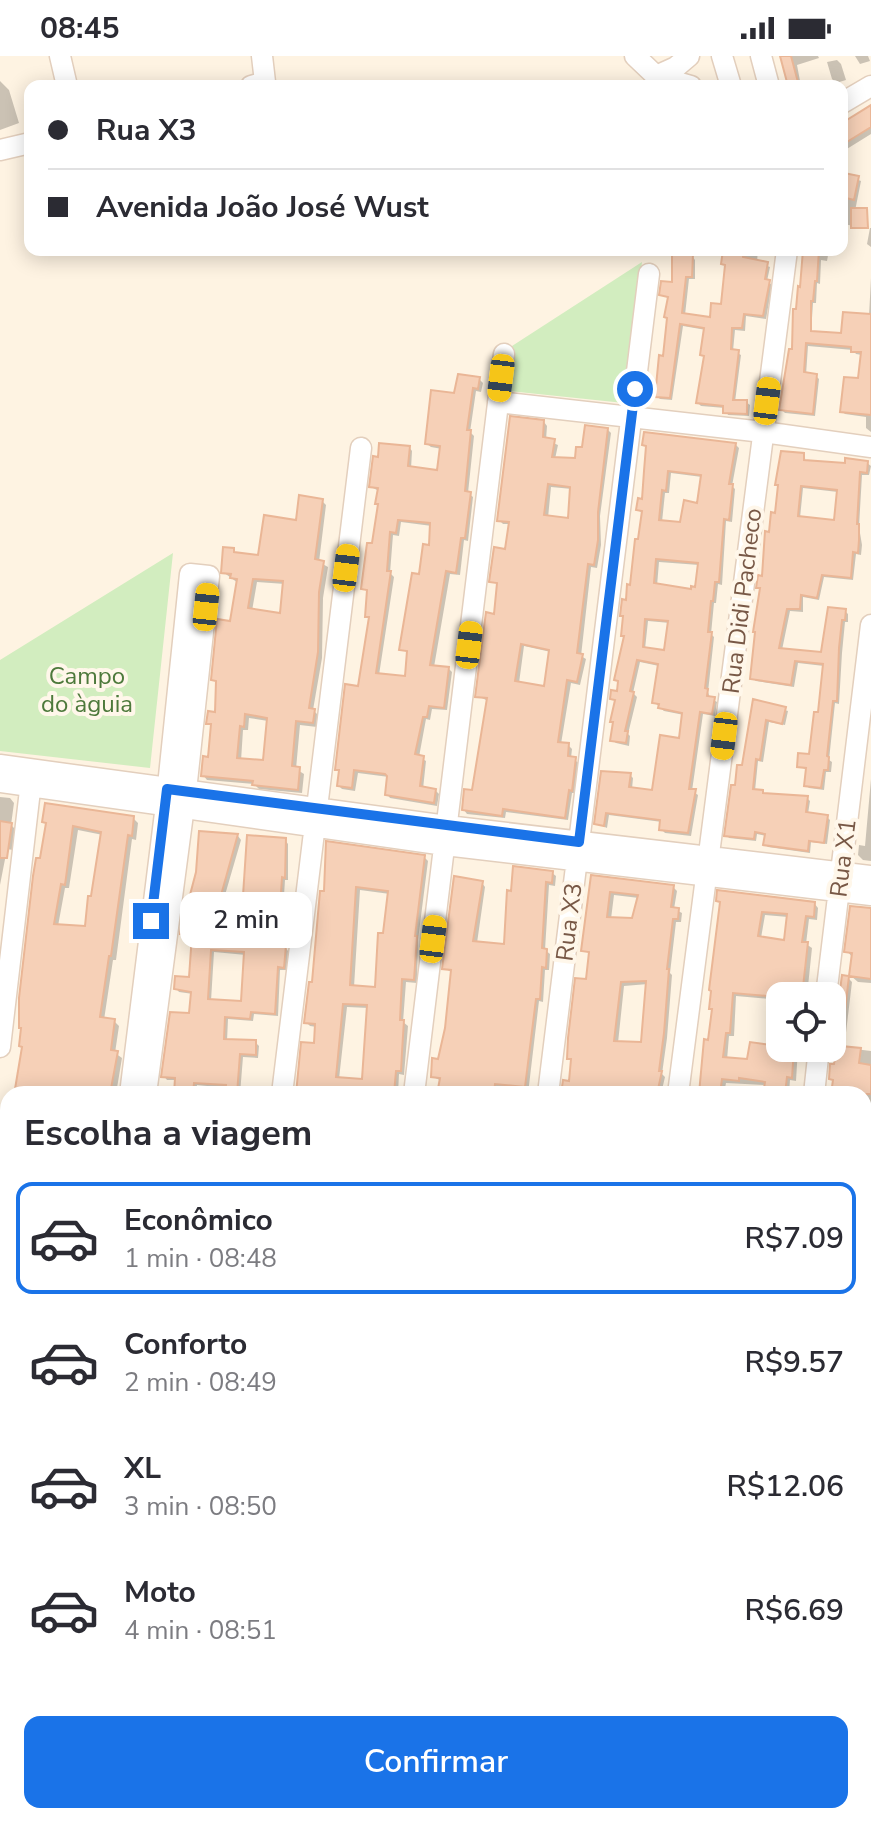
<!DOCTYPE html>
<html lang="pt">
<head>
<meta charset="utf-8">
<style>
	body { margin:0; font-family:"Nunito Sans",sans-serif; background:#f7f7f7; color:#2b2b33; height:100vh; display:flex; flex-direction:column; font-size:30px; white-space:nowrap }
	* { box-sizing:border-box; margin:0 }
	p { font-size:26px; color:#7c7c81 }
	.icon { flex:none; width:44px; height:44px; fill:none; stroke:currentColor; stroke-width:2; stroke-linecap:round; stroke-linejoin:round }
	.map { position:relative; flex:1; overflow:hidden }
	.drawer { position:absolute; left:0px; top:1030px; width:872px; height:738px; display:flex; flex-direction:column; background:#fff; border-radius:24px 24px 0 0; box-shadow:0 4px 20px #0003 }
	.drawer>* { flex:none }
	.hud { position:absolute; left:24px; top:24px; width:824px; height:176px; border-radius:16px; box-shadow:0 4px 20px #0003; display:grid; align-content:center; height:176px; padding:0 24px; background:#fff }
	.buttons { position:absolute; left:766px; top:926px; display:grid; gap:16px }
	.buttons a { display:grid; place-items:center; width:80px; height:80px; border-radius:16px; background:#fff; box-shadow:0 4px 20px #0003; font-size:40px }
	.end { position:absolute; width:36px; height:36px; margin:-18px; border:10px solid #1a73e8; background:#fff; box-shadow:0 0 0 4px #fff }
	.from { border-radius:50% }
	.bubble { position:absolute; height:56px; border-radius:16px; background:#fff; box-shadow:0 4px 20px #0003; font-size:26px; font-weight:600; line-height:56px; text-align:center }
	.car { position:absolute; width:24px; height:48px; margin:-24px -12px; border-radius:10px; box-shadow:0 0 6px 2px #0007; background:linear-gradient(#f5c518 24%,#345 0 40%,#f5c518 0 76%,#345 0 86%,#f5c518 0) }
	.hud b { display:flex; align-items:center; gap:28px; height:76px; font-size:30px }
	.hud b+b { border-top:2px solid #e1e1e2 }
	.hud i { width:20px; height:20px; background:#2b2b33 }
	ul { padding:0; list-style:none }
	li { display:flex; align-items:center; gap:24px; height:112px; margin:0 16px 12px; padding:0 8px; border:4px solid transparent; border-radius:16px }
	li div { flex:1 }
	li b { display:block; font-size:30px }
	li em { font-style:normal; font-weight:600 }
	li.on { border-color:#1a73e8 }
	li>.icon { width:72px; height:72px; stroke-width:1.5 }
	h2 { padding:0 24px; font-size:36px; line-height:96px }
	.cta { display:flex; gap:16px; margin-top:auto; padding:16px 24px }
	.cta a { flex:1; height:92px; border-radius:16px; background:#1a73e8; color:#fff; font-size:32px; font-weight:600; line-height:92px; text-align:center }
	.status { display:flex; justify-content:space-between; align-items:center; height:56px; padding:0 40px; background:#fff; direction:ltr }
	.status svg { height:22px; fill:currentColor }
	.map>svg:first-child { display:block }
	.green { fill:#d2edbf }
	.shadow { fill:#0003; fill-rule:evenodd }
	.building { fill:#f6d0b7; stroke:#eab696; stroke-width:2; fill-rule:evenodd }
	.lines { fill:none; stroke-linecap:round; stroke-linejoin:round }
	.minor-casing { stroke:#e3cfbd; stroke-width:23 }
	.major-casing { stroke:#dcd4cf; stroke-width:29 }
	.minor { stroke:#fff; stroke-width:20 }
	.major { stroke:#ffd998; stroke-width:26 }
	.route { stroke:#1a73e8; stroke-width:10 }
	.labels { text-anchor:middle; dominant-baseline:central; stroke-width:8; stroke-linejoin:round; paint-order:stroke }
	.street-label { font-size:24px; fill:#785846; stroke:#fff7ea }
	.park-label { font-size:24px; fill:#4d793b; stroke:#fff7ea }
</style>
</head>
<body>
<div class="status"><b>08:45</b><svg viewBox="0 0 49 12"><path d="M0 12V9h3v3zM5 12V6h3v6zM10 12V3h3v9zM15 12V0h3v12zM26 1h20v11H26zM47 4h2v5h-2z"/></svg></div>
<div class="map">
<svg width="871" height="1767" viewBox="0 0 871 1767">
	<rect width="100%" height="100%" fill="#fef3e2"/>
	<path class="green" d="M642 206 624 347 509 335 512 290Z
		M173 497 150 712 0 695V604Z"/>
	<path class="shadow" d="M781 0H818L819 2 797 9 801 30H788Z
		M855 0H868L870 5 860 8Z
		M837 4 841 8 846 24 836 27 832 23 827 6Z
		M0 25 9 34 19 67 0 74Z
		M871 52V78L842 96V69Z
		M846 119 861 125 855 155V170L842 168V138Z
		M870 172H871V191L867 188Z
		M725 194H758L757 206 770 211 767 225 772 229 766 263 746 260 745 275 735 274 733 295 741 299 735 346H746L750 349 749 360 728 359 725 352 701 350 698 347 706 302 702 298 706 274 683 270 672 344 660 343 657 340 665 302 670 243 662 239 674 228 692 200 695 204V223H689L685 259 712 263 723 250 727 211 723 207Z
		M805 194H829L827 205 821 204 820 228 817 227 816 247H813L811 277 843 279 869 260 871 222V376L866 372V361L845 358 842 355 860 324 862 299 856 298 853 294 808 290 806 319 816 320 819 323 815 360 785 357 782 354 794 295Z
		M479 323 483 327 481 336 476 335 470 376 474 380 468 437 473 441 468 485 464 484 460 519 450 518 434 611 449 613 452 616 447 654 432 653 430 664 426 663 419 701 426 705 423 733 435 734 439 738 437 750 390 742 387 738 389 721 358 717 355 735 342 733 339 730 340 716 337 713 360 632 371 563 367 560 369 536 363 532 374 489 380 449 379 435 371 431 409 391 412 395 411 413 439 416 442 393 431 391 427 388 456 339ZM401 466 432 470 431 491 401 593 409 597 406 622 379 619 394 521 390 517 393 479 399 480Z
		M544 366 547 370 546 384 558 389 555 403 577 404 584 394 607 373 611 377 600 460 601 489 597 512 591 511 581 600 586 603 580 629 571 627 561 688 568 689 572 693 571 702 579 707 575 737H572L568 764 506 756 505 762 467 758 464 754 474 736 488 645 478 640 495 561 499 529 492 525 506 495 511 468H503L499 464ZM551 431 572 433 570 464 548 462ZM524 590 551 596 546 632 519 627Z
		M644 389H736L739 392 732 430 735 433 732 466 726 465 722 529 718 528 716 547H714L711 578 714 581 708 636 710 642 717 646 715 660 703 658 692 735 698 739 691 780 665 777 661 773 662 766 609 759 607 772 596 767 630 719 633 722 632 733 654 736 681 684 684 659 664 655 654 646 659 610 640 606 633 637 637 641 628 678 630 680 629 690 616 687 612 684 616 647 612 642 618 637 626 582 625 562 622 559 632 531 640 485 642 457 638 454 643 445 648 393ZM671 417 702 421 699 449 681 468 662 466 665 437H669ZM659 506 699 509 697 533 693 535 657 530ZM648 565 670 567 666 597 645 593Z
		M806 402V406L846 409 867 407 871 410 869 419H862L859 471 862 489 861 499 856 498 853 524 824 521 819 544 803 541V556L790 555 782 594 823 598 845 555 848 558V566H845L842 597 839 648 835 647 829 704 832 706 831 716H826L824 734 809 732 806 729 807 714 799 710 811 701 820 658 824 610 798 607 794 631 756 625 752 622 762 534 759 531 764 522 777 459 779 431 777 428 804 414ZM803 432 838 436 835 466 800 462Z
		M322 445 326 449 319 506 328 511 323 542 322 602 313 654 318 659 317 671 300 669 296 713 304 718 302 737 259 733 254 728 207 724 203 719 210 703 212 671 208 667 217 658 218 628 213 623 232 567 238 527 223 516 233 494 237 498 260 501ZM257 526 285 528 282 559 252 555ZM249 662 268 665 265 707 241 705 243 674H248Z
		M754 645 788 655 785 669 769 666 763 706 758 705 755 735 765 739 807 742 810 745 808 758 827 761 830 764 827 788 811 786 810 797 768 791 765 788 766 780 757 778 756 785 729 782 727 779 744 711Z
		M871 723V805L863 804 858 799 859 789 865 790Z
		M0 741 10 742 14 747 11 769 15 773 13 794 7 793 0 829Z
		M133 762 138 767 136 784 132 783 116 904H113L104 964 114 965 119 970 115 997 122 1002 116 1038H17L47 769 44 766ZM78 774 103 779 86 873 58 870 65 832H69Z
		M201 777 238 780 241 784 216 870 243 872 285 784 288 788V824H285L283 855 267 854 266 876 282 877 285 880V891L288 895 287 914H280L278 960 254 958 253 965 228 963 227 985 255 986 259 990 258 1002 243 1001 240 1038H227V1032L197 1029 196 1038H176L177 1024H167L164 1020 191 960 193 938 179 936 176 932 191 923 194 881H186L182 877 198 865 200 843 192 839 198 816ZM214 896 246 899 243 947 211 945Z
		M424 801 428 805 418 884 417 927 406 926 403 966 408 970 404 1019 399 1018 398 1038H300L316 989 317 971 310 970 306 966 314 928 322 837ZM360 834 390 838 377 933 354 931ZM347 951 369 952 364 1025 339 1023Z
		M552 817 556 820 555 830 549 829 545 894 550 898 549 914H545L543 946 539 945 528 1038H439L442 1025 433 1021 447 972 453 917 444 912 482 827 485 831 477 887 505 890 509 837Z
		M593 821 673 831 677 835 674 853 682 857 681 866H676L670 917 672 919 667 982 662 1018 665 1021 661 1038H562L571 1027 573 1006 569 1002 588 926 591 898 583 894ZM614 839 639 842 634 864 611 863ZM648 928 643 988 618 987 624 930Z
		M718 844 814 847 818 852 817 864 809 863 806 888 812 892 807 940H780V944L736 940 734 980H729L727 1004 749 1006 777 991 780 961V992H798L796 1025 790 1024 789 1038H765L766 1029 726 1027 724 1038H702L710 986 722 848ZM765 859 788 861 785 886 761 882Z
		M871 852V927L858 926 851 920 853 902 847 895Z
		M848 922 852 926 845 985 835 984 832 981V969Z
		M838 991 871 995V1057L864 1056V1038H833L834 1026 831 1023 836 1011Z
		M4 1071 8 1072V1086L2 1081Z
		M864 1080 871 1081V1118L868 1115 871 1098 864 1097Z
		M8 1135V1434H3L0 1452V1200L5 1165H0V1150H2L4 1137Z
		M864 1160 871 1161V1186L864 1185Z
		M864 1224H871V1313L864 1312Z
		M864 1330 871 1331V1419L865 1418 864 1428Z
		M864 1458 871 1464V1525H864Z
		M0 1466 8 1467V1488L0 1485Z
		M0 1524H8V1545L0 1544Z
		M864 1568 868 1572 865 1595 864 1594Z
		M0 1580 8 1581V1626L0 1625Z
		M0 1654H8V1687L0 1686Z
		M8 1703V1749L6 1745 0 1744V1717L6 1718Z
		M72 1760 140 1761 173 1760V1767H72Z
		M212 1760H297L298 1767H212Z
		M343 1760H445L444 1763 432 1762V1767H344Z
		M477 1760H508L507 1767H477Z
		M536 1760H572L571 1767H535Z
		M613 1760H707V1767H612Z
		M746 1760H766L765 1767H745Z
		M789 1760H844L843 1767H789Z"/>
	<path class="building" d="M780 0H791L799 30H788Z
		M871 49V71L842 89V67Z
		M844 117 859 120 854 144 842 141Z
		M851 152H867L868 172H851Z
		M723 194H743V201L768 206 765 223 770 224 763 260 744 258 742 272H732L731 293 739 294 733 344H747V358L723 357V350L696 347 704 300 700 299 704 272 680 268 670 342 655 341 659 299 663 300 667 262 664 261 668 241 659 239 661 225 672 226V198H693L692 221H686L682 257 710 261 711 247 721 248 725 209 721 208Z
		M803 194H819L817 225H815L813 245H811V275L841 277 843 256 871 258V359L840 356 844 321 858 322 861 296H851V291L806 287 804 316 817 318 813 358 779 354 789 293H792L793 253H796L798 230 800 231Z
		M458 318 480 321 478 333 473 332 467 374H471L465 435 471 436 465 482H461L456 517 446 515 430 609 449 611 444 652 429 650 427 661H423L415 698 424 700 420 730 436 733 434 747 385 739 387 720 385 718 354 714 352 732 337 730 339 714H335L345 628 358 630 369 561H365L367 534 361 533 367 487H372L378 448H375L378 432 369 431 373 400 378 401 379 387 410 390 408 410 437 414 440 390 425 388 431 334 454 337ZM398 464 430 467 429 489 423 488 419 518 412 517 399 594 407 595 405 620 376 617 391 515H387L390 476 396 477Z
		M510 360 544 364 543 381 555 383 552 401 575 402 576 391H582L585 369 608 372 598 456V484L594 509 588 508 577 597 583 598 577 626 567 624 558 686 569 687 568 700 576 701 572 735 569 734 565 762 503 753 502 760 462 754 464 733 472 734 487 642 475 641 486 556 494 558 497 527 489 526 494 491 505 493 509 466 497 465ZM548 428 570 431 568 462 544 459ZM521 588 549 594 544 630 515 625Z
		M644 376 736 387 729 428H733L729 464 724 463 719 526H715L713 545H711L708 576H712L705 632 708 633 707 640 715 641 712 658 700 656 689 733H696L688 777 659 774 660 764 606 757 604 770 594 768 601 715 631 717 629 731 652 734 660 679 679 682 682 657 658 652 659 648 652 647 658 608 637 604 630 635 634 636 625 675H628L626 687 610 685 613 666H610L615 644 610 643 611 634 617 635 618 625 614 624 624 580H621L623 560H620L622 543 626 544 627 528 630 529 635 483H638L642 455 636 454 638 442 642 443 644 415 646 390 642 389ZM668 415 701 419 697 447 684 444 680 466 659 464 662 434 666 435ZM656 503 698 507 695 531 691 530V533L654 527ZM645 563 668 565 664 594 643 591Z
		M781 395 804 397V404L845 407V402L868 405 867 417 860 416 857 468H859V484L858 497 853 496 851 522 822 519 817 542 801 539 800 553H787L779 592 821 596 828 551 846 553 845 564H842L839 592 837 645H833L827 700 829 701 828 714H824L821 732 804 730 806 712 797 711 798 697 809 698 814 656H818L823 608 795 605 791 629 750 623 755 576H753L760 532H756L758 519 762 520 765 475 769 476 771 456 775 457 778 429H775ZM801 430 837 434 834 464 798 460Z
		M299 439 323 443 315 503 324 505 319 536 318 596 309 652 315 653 313 667 296 665 292 710 300 711 298 734 252 729 253 725 201 720 203 700 208 701 211 668H206L208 655 215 656 216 625 211 624 217 563 230 565 237 523 230 522 231 518 221 517 223 491 234 492V496L258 499 264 459 296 464ZM253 523 283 525 280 557 248 552ZM245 658 267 662 263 704 237 702 240 670 244 671Z
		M753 643 786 651 782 668 766 664 760 704 756 703 753 733 763 734V737L808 740 806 756 828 759 824 787 809 785 808 795 763 789 765 778 755 776 754 783 724 780 731 729H735L737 709H742Z
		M45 747 134 760 132 780 128 779 111 900H109L100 961 115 963 111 994 118 995 110 1038H50L15 1033 22 991 19 990 21 972H19V942L33 820 36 802H40L46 767 42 766ZM73 770 101 776 91 840H88L85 870 54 868 61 828 65 829Z
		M0 765 12 767 7 802H0Z
		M199 775 238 778 213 868 241 870 247 779 286 782 285 822 282 821 280 853 264 852 263 874 283 875 282 889H286L284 912 278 911 275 958 251 956 250 963 225 961 224 983 256 984V999L240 998 237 1038H225L226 1029 194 1027 193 1038H174L175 1022 161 1021 170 956 189 957 191 936 174 933 175 920 189 921 192 879 180 878 182 862 196 863 198 842 190 839 196 816ZM211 894 244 896 241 945 208 943Z
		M326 785 425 799 415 880H417L414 924 402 923 400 964H404L402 996 401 1015H396L394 1038H296L301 986 314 987 315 968 304 967 309 926H312L320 835H324ZM356 831 388 835 383 877H378L375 931 350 929ZM343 948 367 949 362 1023 336 1021Z
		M513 810 553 815 552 827 546 826 542 892 547 893 546 912 542 911 540 943H536L525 1031 495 1028 494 1038H437L440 1022 431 1021 432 1002 438 1003 445 972 451 914 442 913 454 820 483 825 473 885 504 888 507 834 511 835Z
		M591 819 674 829 671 851 679 852 678 863H673L667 913H669L664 977 659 1015H662L657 1038H561L563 1024 569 1025 571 1003H567L568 982 575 922 586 923 589 896 581 895ZM610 836 638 839 632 862 607 861ZM646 925 641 986 614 985 621 926Z
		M717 834 815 846 814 861 806 860 802 886H808L802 940 780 941 733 937 730 977H726L723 1001 747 1003 750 986 794 992 792 1022 787 1021 785 1038H763L765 1026 739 1022V1025L722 1023 720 1038H699L704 983 708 984 712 953H709L711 935 709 934 720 846 716 845ZM762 856 787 858 784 884 758 880Z
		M850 850 871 852V923L849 920 852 897 844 896Z
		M842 919 849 920 841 990 861 992 859 1007 871 1009V1038H831L833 1024 829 1023 830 1008H834L835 1001H832V951L839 942Z"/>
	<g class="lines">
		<defs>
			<path id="minor" d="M60 0 67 30
				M635 0 656 20 691 30
				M722 0 731 30
				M761 0 769 30
				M656 20 676 11 689 0
				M251 30 265 26 262 0
				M842 47 871 30
				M0 94 30 87
				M498 346 763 376 871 391
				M0 709 447 770 871 820
				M0 726 445 789 871 839
				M826 940 871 569
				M0 991 32 717
				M130 1038 166 749 190 518 209 520 186 735 146 1038
				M282 1038 361 392
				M414 1038 504 298
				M548 1038 649 218
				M678 1038 787 194
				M814 1038 819 992
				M0 1103 8 1104
				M864 1209H871
				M0 1504 8 1505
				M864 1606 871 1607
				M0 1639 8 1640
				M39 1767 40 1760
				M53 1767 54 1760
				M192 1767 193 1760
				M325 1767V1760
				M458 1767 459 1760
				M592 1767V1760
				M724 1767 725 1760"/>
			<path id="major" d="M864 1743 871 1691"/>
		</defs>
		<use href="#minor" class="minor-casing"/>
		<use href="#major" class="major-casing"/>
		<use href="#minor" class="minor"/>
		<use href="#major" class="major"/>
	</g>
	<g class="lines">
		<path class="route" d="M151 865 167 733 579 786 635 333"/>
	</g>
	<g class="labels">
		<g class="street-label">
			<text transform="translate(742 545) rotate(-83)">Rua Didi Pacheco</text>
			<text transform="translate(843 802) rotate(-83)">Rua X1</text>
			<text transform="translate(569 866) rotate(-83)">Rua X3</text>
		</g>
		<g class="park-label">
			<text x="87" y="620">Campo<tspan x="87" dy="28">do àguia</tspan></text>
		</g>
	</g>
</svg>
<div class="buttons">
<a><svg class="icon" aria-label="locate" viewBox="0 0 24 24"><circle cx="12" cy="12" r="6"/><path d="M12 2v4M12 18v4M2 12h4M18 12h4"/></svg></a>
</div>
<i class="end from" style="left:635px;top:333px"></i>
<i class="end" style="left:151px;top:865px"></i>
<div class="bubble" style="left:180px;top:836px;width:132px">2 min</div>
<i class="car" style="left:501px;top:322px;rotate:187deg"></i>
<i class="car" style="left:767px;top:345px;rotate:7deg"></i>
<i class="car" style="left:346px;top:512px;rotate:7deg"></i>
<i class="car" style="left:206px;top:551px;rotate:6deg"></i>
<i class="car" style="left:469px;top:589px;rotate:7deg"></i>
<i class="car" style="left:724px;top:680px;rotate:187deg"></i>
<i class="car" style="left:433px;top:883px;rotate:7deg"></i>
<div class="hud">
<b><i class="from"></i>Rua X3</b>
<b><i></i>Avenida João José Wust</b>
</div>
<section class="drawer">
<h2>Escolha a viagem</h2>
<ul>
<li class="on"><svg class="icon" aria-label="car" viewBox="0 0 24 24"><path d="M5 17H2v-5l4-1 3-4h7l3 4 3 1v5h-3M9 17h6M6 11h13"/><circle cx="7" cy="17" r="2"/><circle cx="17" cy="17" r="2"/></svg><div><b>Econômico</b><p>1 min · 08:48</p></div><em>R$7.09</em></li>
<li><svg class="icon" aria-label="car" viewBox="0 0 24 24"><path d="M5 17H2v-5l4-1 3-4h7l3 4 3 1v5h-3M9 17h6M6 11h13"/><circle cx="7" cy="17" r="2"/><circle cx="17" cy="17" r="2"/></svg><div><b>Conforto</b><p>2 min · 08:49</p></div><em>R$9.57</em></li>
<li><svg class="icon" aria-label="car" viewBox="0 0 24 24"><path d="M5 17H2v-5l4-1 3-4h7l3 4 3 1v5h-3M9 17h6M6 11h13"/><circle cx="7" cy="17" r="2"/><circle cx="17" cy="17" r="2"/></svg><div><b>XL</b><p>3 min · 08:50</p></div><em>R$12.06</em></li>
<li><svg class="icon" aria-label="car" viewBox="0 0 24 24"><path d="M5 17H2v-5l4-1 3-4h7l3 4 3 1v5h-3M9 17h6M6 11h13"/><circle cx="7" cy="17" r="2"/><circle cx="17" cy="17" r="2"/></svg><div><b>Moto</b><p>4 min · 08:51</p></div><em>R$6.69</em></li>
</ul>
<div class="cta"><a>Confirmar</a></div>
</section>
</div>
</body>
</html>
